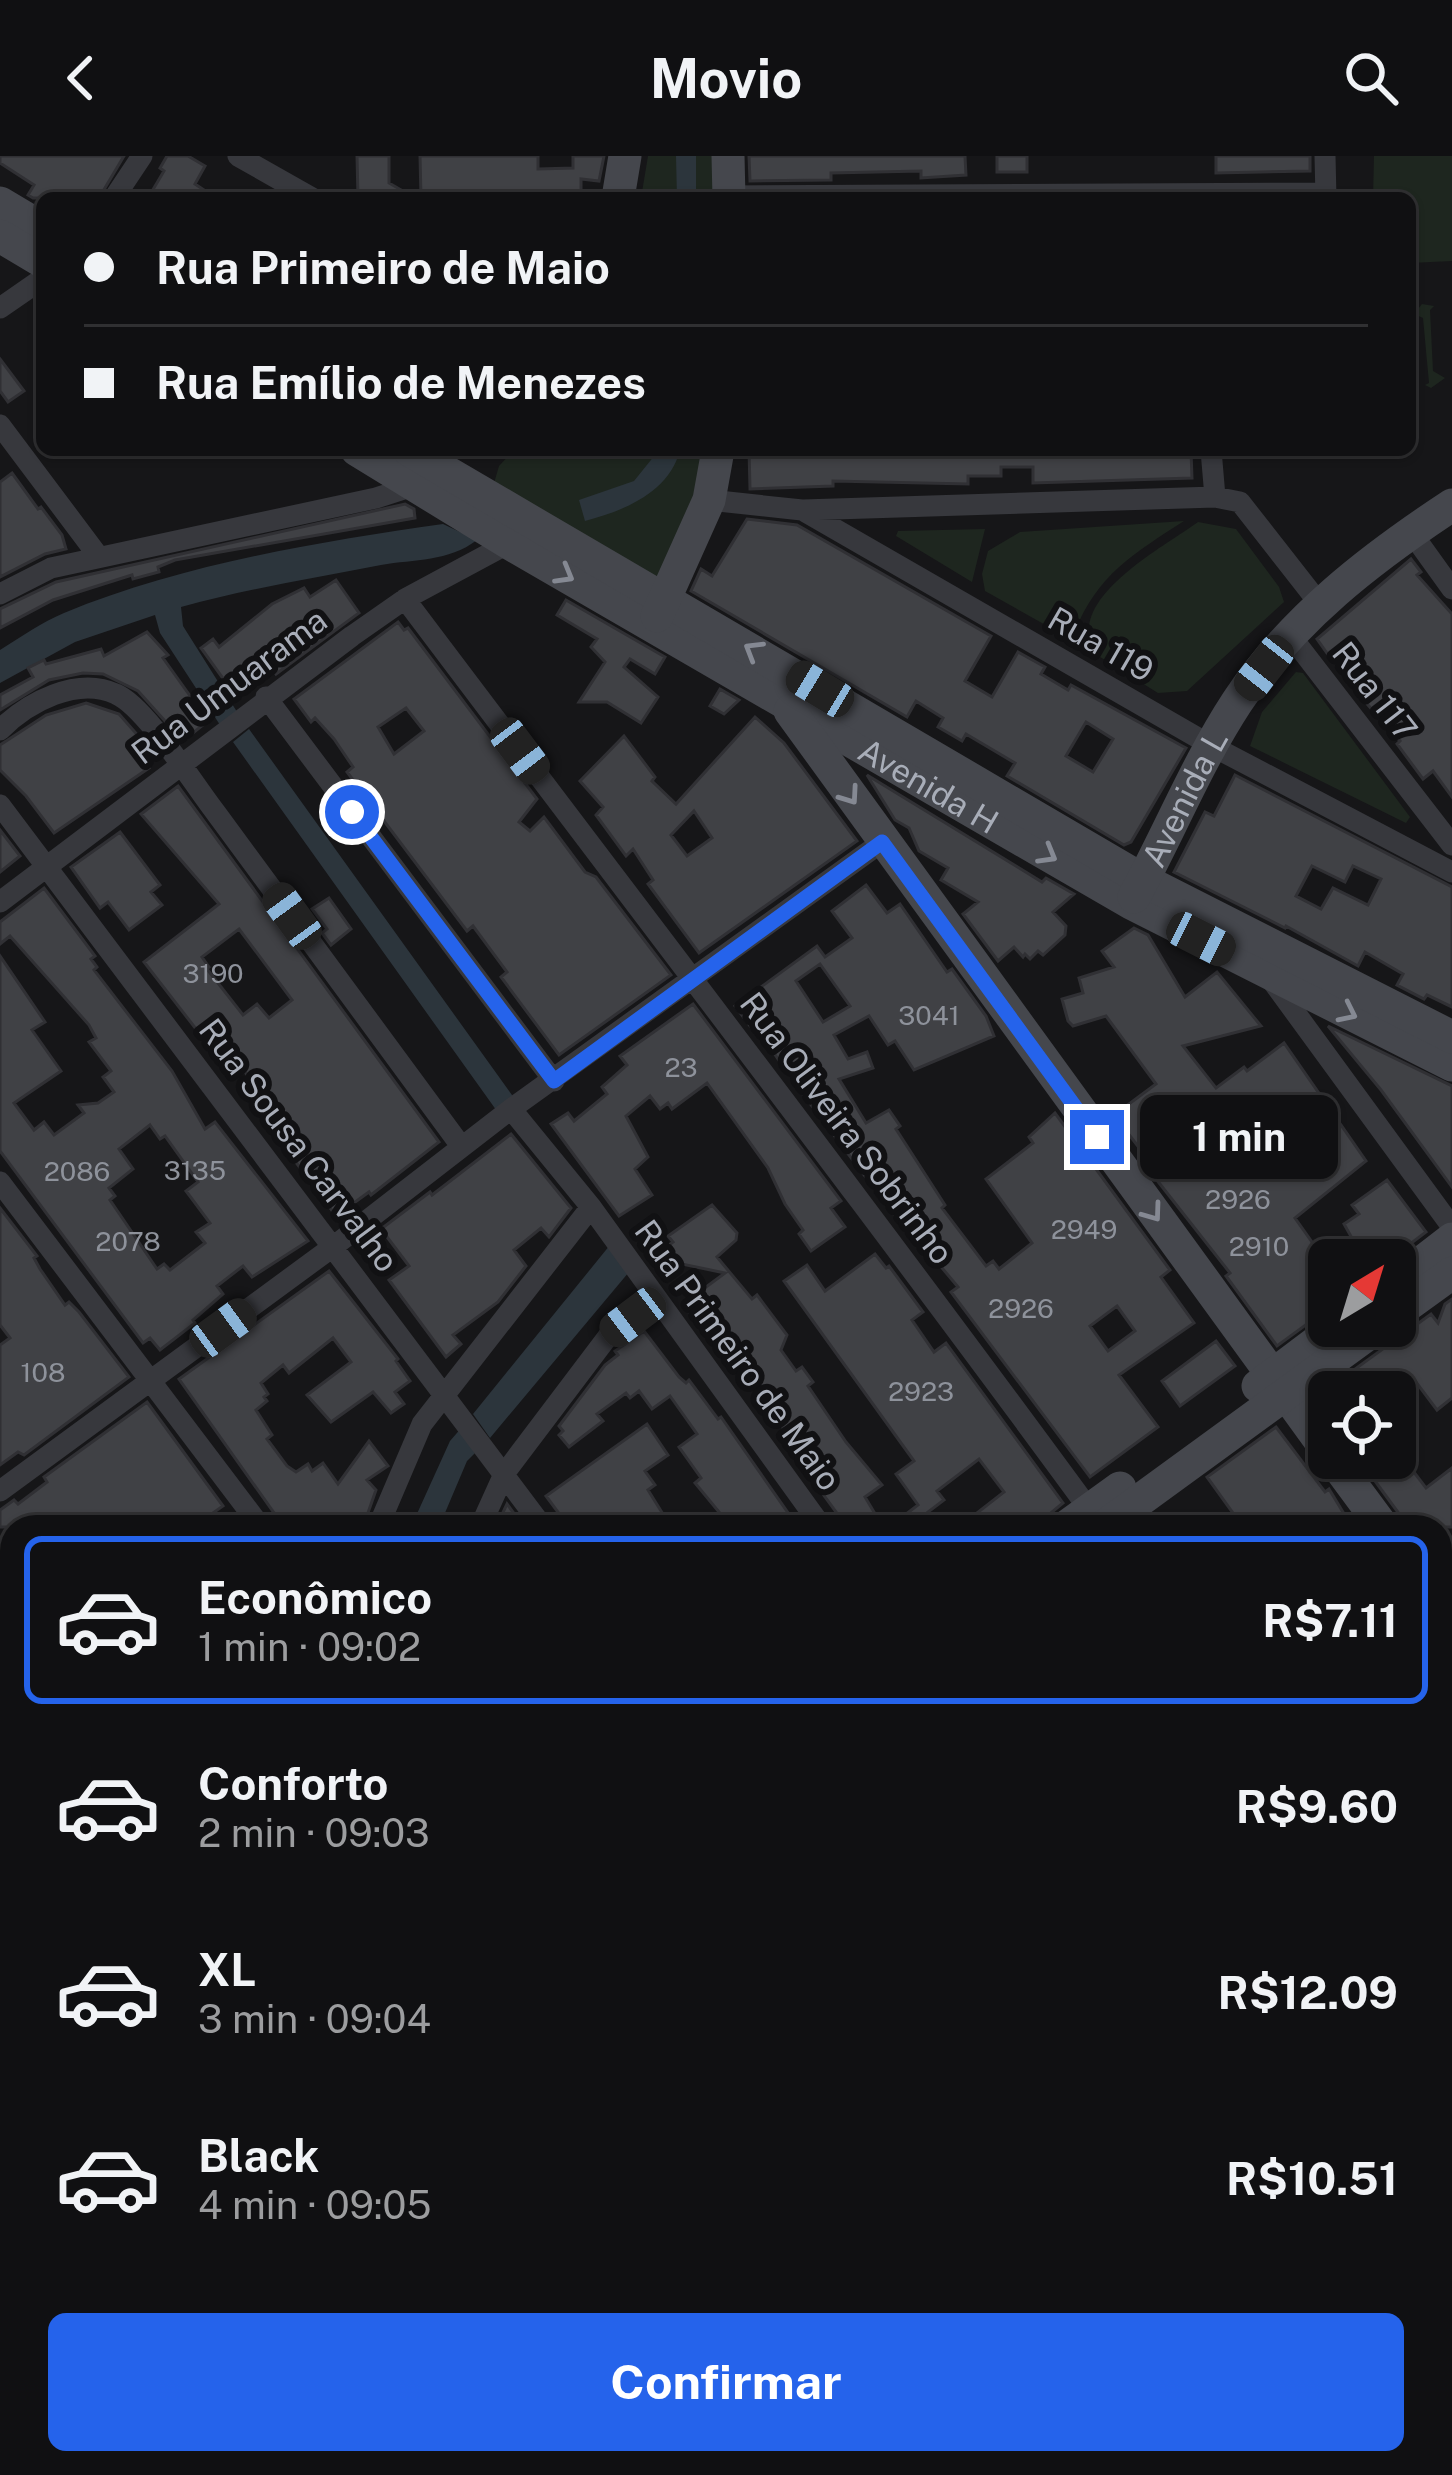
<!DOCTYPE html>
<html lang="pt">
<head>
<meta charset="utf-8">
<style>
	body { margin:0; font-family:"Public Sans",sans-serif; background:#1e1e20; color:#f1f3f6; height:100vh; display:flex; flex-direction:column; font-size:45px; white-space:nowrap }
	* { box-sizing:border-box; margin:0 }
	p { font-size:39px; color:#9c9d9f }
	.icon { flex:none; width:66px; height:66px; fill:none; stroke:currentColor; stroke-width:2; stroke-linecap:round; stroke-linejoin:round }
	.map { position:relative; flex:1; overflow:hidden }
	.sheet { position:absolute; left:0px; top:1359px; width:1452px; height:960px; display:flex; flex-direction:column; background:#101012; border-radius:36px 36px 0 0; box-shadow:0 3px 9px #0004,0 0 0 3px #303032 }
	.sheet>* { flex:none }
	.hud { position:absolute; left:36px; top:36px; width:1380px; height:264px; border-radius:18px; box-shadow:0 3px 9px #0004,0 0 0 3px #303032; display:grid; align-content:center; height:264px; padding:0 48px; background:#101012 }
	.needle { width:78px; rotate:38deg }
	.buttons { position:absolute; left:1308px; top:1083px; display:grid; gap:24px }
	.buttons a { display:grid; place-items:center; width:108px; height:108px; border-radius:18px; background:#101012; box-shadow:0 3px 9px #0004,0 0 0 3px #303032; font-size:60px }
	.end { position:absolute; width:54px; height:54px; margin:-27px; border:15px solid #2563eb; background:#fff; box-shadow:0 0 0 6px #fff }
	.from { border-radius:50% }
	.bubble { position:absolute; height:84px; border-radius:18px; background:#101012; box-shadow:0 3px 9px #0004,0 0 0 3px #303032; font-size:39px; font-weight:700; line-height:84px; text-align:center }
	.car { position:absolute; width:36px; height:72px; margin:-36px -18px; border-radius:15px; box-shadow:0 0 9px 3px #0007; background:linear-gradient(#222 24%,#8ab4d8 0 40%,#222 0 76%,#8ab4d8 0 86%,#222 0) }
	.hud b { display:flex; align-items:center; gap:42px; height:114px; font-size:45px }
	.hud b+b { border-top:3px solid #303032 }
	.hud i { width:30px; height:30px; background:#f1f3f6 }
	ul { padding:21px 0 0; list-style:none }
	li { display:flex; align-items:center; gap:36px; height:168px; margin:0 24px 18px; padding:0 24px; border:6px solid transparent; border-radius:18px }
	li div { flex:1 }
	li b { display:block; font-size:45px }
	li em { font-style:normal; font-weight:700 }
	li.active { border-color:#2563eb }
	li>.icon { width:108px; height:108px; stroke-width:1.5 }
	.action { display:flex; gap:24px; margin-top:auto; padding:24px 48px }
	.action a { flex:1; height:138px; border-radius:18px; background:#2563eb; color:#fff; font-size:48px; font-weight:700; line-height:138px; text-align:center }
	header { display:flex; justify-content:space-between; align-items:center; height:156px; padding:0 48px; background:#101012; font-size:54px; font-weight:700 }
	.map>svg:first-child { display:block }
	.green { fill:#1e261f }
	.water { fill:#2c353c }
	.building { fill:#404145; stroke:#303034; stroke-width:3; fill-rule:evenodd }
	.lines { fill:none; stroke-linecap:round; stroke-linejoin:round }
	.street { stroke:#37383d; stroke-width:21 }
	.secondary { stroke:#45474d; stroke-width:33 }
	.oneway { stroke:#858993 }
	.route { stroke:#2563eb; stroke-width:15 }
	.labels { text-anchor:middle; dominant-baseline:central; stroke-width:12; stroke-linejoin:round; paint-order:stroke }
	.number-label { font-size:27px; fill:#8e929b }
	.street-label { font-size:33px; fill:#a8adb8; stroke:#111113 }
</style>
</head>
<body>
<header><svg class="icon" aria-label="back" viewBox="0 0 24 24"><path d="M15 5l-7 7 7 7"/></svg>Movio<svg class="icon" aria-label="search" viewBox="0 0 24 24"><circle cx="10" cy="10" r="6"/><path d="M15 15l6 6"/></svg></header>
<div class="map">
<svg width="1452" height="2319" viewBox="0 0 1452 2319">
	<rect width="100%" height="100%" fill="#161618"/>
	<path class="green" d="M648 0H714L716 42H641Z
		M1374 0H1452V105L1410 107V42H1373Z
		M1422 148 1434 150 1430 154 1433 215 1445 222 1431 232 1425 229 1429 227 1423 162 1414 158Z
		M514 294H714L656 429 492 334 499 310Z
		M1184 365C1133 398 1098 418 1074 477L1067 481 985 435 982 418 988 395 1020 376Z
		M1198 366 1236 373 1279 431 1284 446 1187 535 1158 537 1097 499C1094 491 1089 480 1089 472 1092 429 1166 389 1198 366Z
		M985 373 972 426 896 380 898 375Z
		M1296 516 1303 517 1410 661 1406 667 1250 590 1262 556Z"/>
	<path class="water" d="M676 0H696V42H677Z
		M659 294H680C669 337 623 355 585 365L579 344 634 325Z
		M443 368 477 384C448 406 415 403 381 409 315 422 246 433 181 451L183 470 239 559 222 572 160 477 155 459 75 486 0 527V494C21 481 42 466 64 457 182 408 318 386 443 368Z
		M249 573 517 946 499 958 233 586Z
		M610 1089 629 1116 490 1282 473 1258Z
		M463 1270 479 1293 467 1305 439 1371H411L450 1285Z"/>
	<path class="building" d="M0 0H124L99 42H33L28 39 34 29 0 7Z
		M167 0H188L205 10 195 28 216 42H148L164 15 160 12Z
		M357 0H389V27L415 42H358Z
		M420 0H538V13L573 12V0H604L599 25 581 23V42H421Z
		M749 0H965L966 19 921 22V15L831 17V24L750 25Z
		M997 0H1027V16H997Z
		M1216 0H1310V15L1216 17Z
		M0 203 24 235 8 246 0 235Z
		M749 294H1191L1192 322 1033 327V311H1001V320H968V328L833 325V330L750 333Z
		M12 317 38 353 41 351 62 379 66 393 45 398 0 421V326Z
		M405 348 414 353 415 362 175 404 158 411 159 416 133 423 132 419 53 444 0 472V453L56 426Z
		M747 363 797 369 991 480 965 525 992 541 1018 496 1045 511 1041 518 1068 534 1071 529 1186 592 1131 686 1124 689 1007 620 1015 607 966 578 962 585 938 571 943 562 916 545 907 561 691 435 701 413 712 420ZM1086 566 1113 583 1093 616 1066 600Z
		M1411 403 1421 416 1417 419 1452 458V641L1433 615 1423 623 1397 588 1400 585 1368 549 1349 523 1361 515 1343 492 1329 500 1317 483Z
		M336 424 359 457 276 518 274 515 237 542 201 492 213 483 219 491 272 448 304 432 310 441Z
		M566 444 665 501 655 518 630 503 624 511 658 541 641 567 607 546H579L605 506 591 491 597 483 557 459Z
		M398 466 404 474 408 472 537 643 519 666 530 675 544 661 585 716 596 721 671 819 559 899 501 821 507 816 473 770 467 775 347 616 353 611 334 583 315 562 311 566 294 543ZM406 552 424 575 394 598 378 571Z
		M147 476 168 499 163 502 208 565 183 585 138 535 103 518 83 517 49 524 0 554V539L33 521 28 512 44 504 46 508 101 493 104 500Z
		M720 533 739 544 724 558 710 550Z
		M86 547 119 558 156 600 146 607 149 612 54 677 26 640 0 614V589L46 559Z
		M755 561 784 587 857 685 699 797 648 728 653 724 633 693 626 700 596 659 603 651 580 625 624 580 655 621 652 625 676 648ZM694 655 712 682 687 700 671 679Z
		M867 619 1042 726 1046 722 1074 738 1053 756 1066 770 1065 779 1043 799 1038 795 1030 803 1025 798 1023 801 1014 791 998 805 963 758 978 746 941 724 948 712 919 695 909 672 895 664Z
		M1235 619 1452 731V851L1427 839 1424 843 1397 829 1403 818 1365 796 1358 810 1286 770 1285 772 1174 716 1205 656 1214 660ZM1312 710 1345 726 1353 710 1381 723 1368 749 1333 732 1321 753 1296 740Z
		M178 630 439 986 371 1039 369 1036 336 1060 289 997 296 992 243 913 238 916 202 869 196 873 144 806 219 748 141 658ZM239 773 292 844 269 862 257 848 243 859 207 813 209 811 202 801Z
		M0 674 20 700 0 716Z
		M120 676 160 729 151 736 162 749 129 774 108 746 100 752 71 711Z
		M866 729 887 757 900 748 947 816 952 813 986 860 994 880 914 914 895 885 888 889 869 860 834 879 848 903 867 896 873 912 839 923 866 967 889 954 900 970 896 973 945 1049 942 1052 986 1110 993 1105 999 1113 1032 1087 986 1023 1033 987 1029 981 1055 957 1170 1114 1161 1121 1194 1167 1119 1219 1158 1271 1090 1321 951 1136 958 1131 927 1094 923 1097 802 937 807 934 791 904 782 909 774 897 781 893 763 867 753 874 735 850 817 790 825 801 852 782 832 755ZM820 808 850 850 823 866 796 825ZM1117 1150 1135 1175 1108 1195 1090 1170Z
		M44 732 95 800 91 803 97 811 94 814 172 915 205 973 215 966 308 1085 252 1121 243 1110 217 1130 223 1138 193 1164 195 1167 160 1194 150 1182 143 1187 0 995V800L45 866 32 874 61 915 14 947 34 974 44 966 54 979 84 957 78 949 98 947 114 936 103 921 111 915 89 886 96 882 89 869 10 780 0 788V766ZM150 969 160 983 165 980 198 1026 186 1035 210 1067 196 1076 205 1087 170 1114 164 1108 157 1113 110 1044 115 1040 109 1032 133 1013 119 993Z
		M329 742 351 773 331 789 322 777 327 773 312 753Z
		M1134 772 1148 779 1185 841 1217 816 1261 870 1183 890 1216 932 1244 911 1247 915 1284 887 1366 1005 1295 1062 1329 1110V1152L1277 1190 1226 1120 1230 1117 1156 1023 1160 1019 1114 959 1156 928 1106 860 1073 870 1068 865 1062 843 1083 837 1079 822 1114 811 1102 795ZM1230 973 1247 995 1222 1016 1203 992Z
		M693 848 841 1045 831 1052 845 1071 811 1095 799 1078 803 1074 785 1048 768 1012 707 927 672 953 668 947 660 953 650 940 626 960 648 1001 635 1013 652 1039 619 1060 551 968 568 957 574 965 607 938 602 931 627 909 620 900Z
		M1328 870 1452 930V1031L1381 934Z
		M511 978 571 1052 549 1081 541 1072 514 1094 526 1110 498 1146 453 1179 461 1188 446 1201 389 1124 409 1110 381 1073 430 1036 432 1039Z
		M1387 1024 1426 1076 1389 1104H1340L1357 1091 1344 1068 1359 1058 1352 1049Z
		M712 1049 737 1077 736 1084 717 1101 752 1143 757 1139 787 1179 781 1194 796 1215 802 1211 813 1226 808 1230 846 1286 882 1329 865 1341 883 1371H847L779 1278 784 1274 779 1264 741 1215 726 1201 723 1203 683 1148 725 1117 667 1105 660 1096 673 1086 668 1080Z
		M0 1052 37 1100 34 1102 40 1113 65 1149 69 1146 79 1156 129 1221 24 1299 18 1296 0 1309V1189L10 1182 0 1169Z
		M875 1098 886 1112 889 1110 923 1156 912 1164 934 1196 946 1187 1063 1347 1034 1371H959L1004 1336 979 1303 937 1335 944 1344 928 1356 939 1371H889L918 1349 896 1318 914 1305 784 1125 807 1109 825 1135Z
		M329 1115 398 1203 396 1205 410 1225 395 1236 404 1248 391 1257 373 1236 331 1266 307 1239 351 1206 333 1182 289 1217 283 1209 261 1227 268 1238 264 1241 267 1245 256 1254 272 1279 267 1283 287 1310 296 1316 308 1308 312 1315 323 1307 338 1328 369 1285 388 1310 367 1324 376 1334 363 1371H284L179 1223Z
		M1452 1143V1242L1437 1254 1413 1222 1395 1236H1329V1261L1315 1242 1431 1158 1438 1167 1445 1148Z
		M644 1175 679 1221 686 1227 689 1224 718 1263 721 1261 798 1371H698L719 1356 695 1327 701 1322 679 1291 697 1278 670 1240 652 1253 639 1235 630 1242 626 1237 597 1258 603 1265 569 1291 559 1279 563 1275 559 1270 605 1209 618 1199 615 1195Z
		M1216 1185 1235 1210 1180 1250 1162 1225Z
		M147 1246 223 1350 193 1371H0V1354L14 1344 18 1348 47 1326 44 1321Z
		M647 1268 668 1299 645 1315 655 1329 648 1334 671 1371H569L546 1340Z
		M1395 1270 1415 1288 1411 1291 1417 1300 1407 1307 1426 1332 1452 1312V1371H1404L1400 1359 1358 1302H1395Z
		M1276 1271 1325 1336 1329 1333 1352 1371H1243L1207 1321Z
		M507 1348 524 1371H496Z"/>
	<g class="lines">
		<path class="street" d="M238 0 312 42
			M1325 0 1326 42
			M728 40 1325 37
			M114 42 142 0
			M0 152 42 123
			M0 269 99 401
			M1211 294 1215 341 1240 346 1319 447
			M709 344 802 354 1212 590 1452 716
			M803 354 1215 341
			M1411 376 1452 433
			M0 438 51 412 376 342 416 329
			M405 443C636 750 870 1054 1097 1364
			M1290 479 1452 689
			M266 541 554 925
			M0 574C28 546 77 520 116 538 146 551 194 629 216 657 297 768 379 879 461 990
			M0 649 543 1371
			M0 746 352 480 405 443 509 387
			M1270 822 1452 1071
			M511 953 591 1051 822 1371
			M0 1026 261 1371
			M0 1335 334 1090 511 953 882 686
			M378 1371 422 1268 591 1051
			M480 1371 504 1318 609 1179 657 1143
			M0 1394 12 1411
			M0 1434 12 1451
			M1440 1789 1452 1781
			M0 1804 12 1821
			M1440 1829 1452 1846
			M1440 1946 1452 1937
			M1440 2200 1452 2216
			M88 2307 97 2319
			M369 2307 378 2319
			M663 2307 672 2319
			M956 2307 964 2319
			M1232 2307 1241 2319
			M26 2319 31 2307
			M926 2319 943 2307"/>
		<g class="secondary">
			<path d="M728 0 729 42"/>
			<path d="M618 42 625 0"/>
			<path d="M0 47 42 72"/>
			<path d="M0 80 42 105"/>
			<path id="s1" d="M357 294 509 387 1131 747 1452 909"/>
			<path d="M409 294 1143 724 1452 881"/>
			<path d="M657 460 709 344 718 294"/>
			<path d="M790 555 1329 1297"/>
			<path id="s2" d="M1134 741C1169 677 1197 607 1237 546 1292 463 1370 403 1452 349"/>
			<path d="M1395 1127 1452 1083"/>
			<path d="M1395 1158 1452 1117"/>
			<path d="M1258 1230 1338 1170"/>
			<path d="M1332 1302 1383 1371"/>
			<path d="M1066 1371 1120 1332"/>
			<path d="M1103 1371 1379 1170"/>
			<path d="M1440 1449 1452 1466"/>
			<path d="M0 2155 12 2146"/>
			<path d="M0 2184 12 2175"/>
		</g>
	</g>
	<defs><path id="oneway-chevron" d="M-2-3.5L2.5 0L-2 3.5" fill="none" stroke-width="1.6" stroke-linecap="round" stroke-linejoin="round" transform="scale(3)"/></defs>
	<g class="oneway">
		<use href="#oneway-chevron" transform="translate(565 419) rotate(30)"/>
		<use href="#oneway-chevron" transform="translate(753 494) rotate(-149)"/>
		<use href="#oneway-chevron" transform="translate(850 640) rotate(55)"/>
		<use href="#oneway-chevron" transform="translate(1048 699) rotate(30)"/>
		<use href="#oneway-chevron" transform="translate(1348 857) rotate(26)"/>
		<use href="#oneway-chevron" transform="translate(1153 1057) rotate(54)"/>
	</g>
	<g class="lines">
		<path class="route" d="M352 656 554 925 882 686 1097 981"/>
	</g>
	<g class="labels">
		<g class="number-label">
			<text x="213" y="817">3190</text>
			<text x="929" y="859">3041</text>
			<text x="681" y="911">23</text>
			<text x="195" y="1014">3135</text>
			<text x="77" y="1015">2086</text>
			<text x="1238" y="1043">2926</text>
			<text x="1084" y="1073">2949</text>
			<text x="128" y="1085">2078</text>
			<text x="1259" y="1090">2910</text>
			<text x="1021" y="1152">2926</text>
			<text x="43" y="1216">108</text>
			<text x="921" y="1235">2923</text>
		</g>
		<g class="street-label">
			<text transform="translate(1101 488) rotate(30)">Rua 119</text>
			<text transform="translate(229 530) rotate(-37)">Rua Umuarama</text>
			<text transform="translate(1375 535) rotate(52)">Rua 117</text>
			<text stroke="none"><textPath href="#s1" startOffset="663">Avenida H</textPath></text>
			<text stroke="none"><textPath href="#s2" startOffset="111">Avenida L</textPath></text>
			<text transform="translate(847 972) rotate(53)">Rua Oliveira Sobrinho</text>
			<text transform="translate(299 989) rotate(53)">Rua Sousa Carvalho</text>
			<text transform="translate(738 1199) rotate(54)">Rua Primeiro de Maio</text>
		</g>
	</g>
</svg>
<div class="buttons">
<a><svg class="needle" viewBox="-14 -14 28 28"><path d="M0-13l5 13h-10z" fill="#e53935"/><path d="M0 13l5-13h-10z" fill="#9c9d9f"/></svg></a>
<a><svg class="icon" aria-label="locate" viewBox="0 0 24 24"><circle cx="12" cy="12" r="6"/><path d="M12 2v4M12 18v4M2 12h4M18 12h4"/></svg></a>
</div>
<i class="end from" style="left:352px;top:656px"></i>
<i class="end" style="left:1097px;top:981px"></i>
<div class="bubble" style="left:1140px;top:939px;width:198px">1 min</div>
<i class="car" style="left:1264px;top:512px;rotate:218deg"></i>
<i class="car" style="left:820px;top:533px;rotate:301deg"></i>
<i class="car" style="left:520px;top:595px;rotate:143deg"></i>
<i class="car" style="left:292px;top:760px;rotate:324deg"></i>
<i class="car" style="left:1201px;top:783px;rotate:117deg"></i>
<i class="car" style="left:633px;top:1161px;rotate:233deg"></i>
<i class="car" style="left:223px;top:1172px;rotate:54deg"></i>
<div class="hud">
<b><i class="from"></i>Rua Primeiro de Maio</b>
<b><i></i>Rua Emílio de Menezes</b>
</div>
<section class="sheet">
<ul>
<li class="active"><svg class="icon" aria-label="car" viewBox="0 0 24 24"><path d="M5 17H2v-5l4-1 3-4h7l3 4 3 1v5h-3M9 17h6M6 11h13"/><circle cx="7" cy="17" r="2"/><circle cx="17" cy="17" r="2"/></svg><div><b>Econômico</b><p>1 min · 09:02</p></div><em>R$7.11</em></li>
<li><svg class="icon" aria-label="car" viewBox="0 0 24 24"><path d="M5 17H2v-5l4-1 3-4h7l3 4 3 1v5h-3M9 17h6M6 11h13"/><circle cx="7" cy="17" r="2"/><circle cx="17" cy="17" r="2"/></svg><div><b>Conforto</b><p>2 min · 09:03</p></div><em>R$9.60</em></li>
<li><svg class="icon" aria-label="car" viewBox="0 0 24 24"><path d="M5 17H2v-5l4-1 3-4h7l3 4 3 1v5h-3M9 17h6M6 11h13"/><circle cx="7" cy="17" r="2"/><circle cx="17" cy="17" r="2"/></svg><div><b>XL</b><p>3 min · 09:04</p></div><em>R$12.09</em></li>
<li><svg class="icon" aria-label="car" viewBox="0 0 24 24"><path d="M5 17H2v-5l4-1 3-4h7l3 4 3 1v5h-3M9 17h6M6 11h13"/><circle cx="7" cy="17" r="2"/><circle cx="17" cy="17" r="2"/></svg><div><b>Black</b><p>4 min · 09:05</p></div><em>R$10.51</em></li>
</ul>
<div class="action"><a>Confirmar</a></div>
</section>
</div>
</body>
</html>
